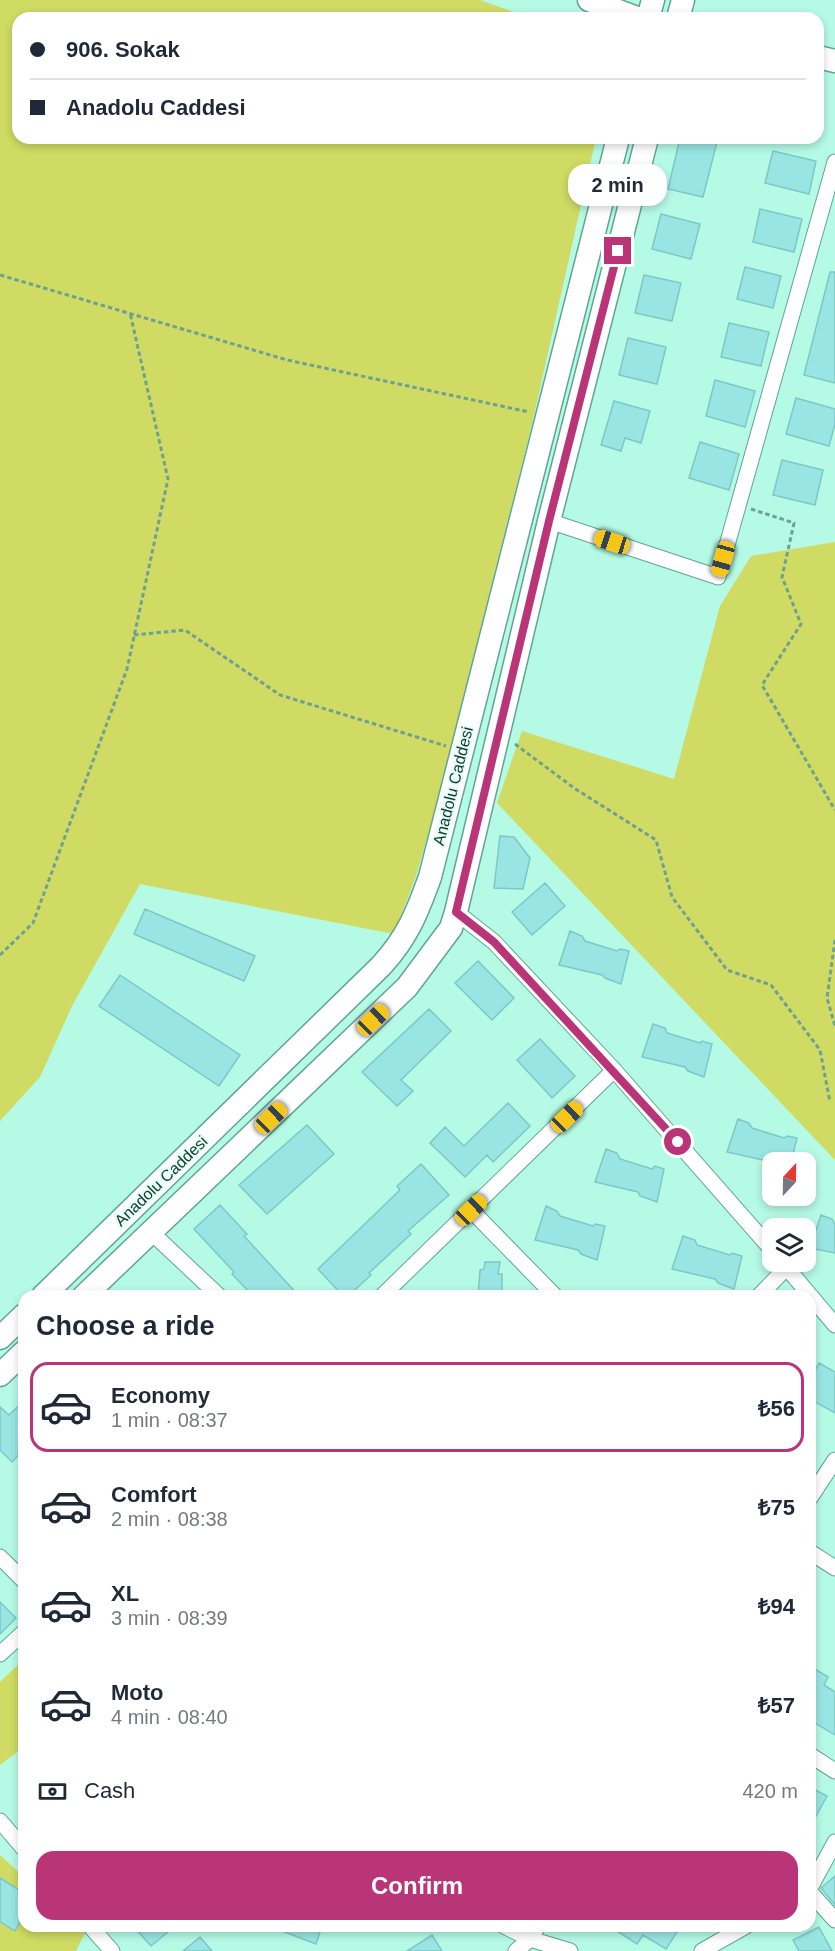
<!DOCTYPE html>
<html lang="en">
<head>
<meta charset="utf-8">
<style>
	body { margin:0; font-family:Arial,sans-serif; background:#f6f6f7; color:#1f2937; height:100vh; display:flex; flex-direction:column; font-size:22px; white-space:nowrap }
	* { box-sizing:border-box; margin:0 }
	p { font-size:20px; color:#747a83 }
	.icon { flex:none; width:33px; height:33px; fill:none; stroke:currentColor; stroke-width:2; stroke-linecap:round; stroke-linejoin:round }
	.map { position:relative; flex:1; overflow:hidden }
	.side { position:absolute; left:18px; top:1290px; width:798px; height:642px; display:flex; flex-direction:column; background:#fff; border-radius:18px; box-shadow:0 3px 9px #0003 }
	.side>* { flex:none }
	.top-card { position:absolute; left:12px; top:12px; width:812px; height:132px; border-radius:18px; box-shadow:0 3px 9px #0003; display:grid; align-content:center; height:132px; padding:0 18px; background:#fff }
	.needle { width:39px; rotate:22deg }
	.buttons { position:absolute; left:762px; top:1152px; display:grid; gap:12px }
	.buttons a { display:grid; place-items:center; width:54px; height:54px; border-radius:12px; background:#fff; box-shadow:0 3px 9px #0003; font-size:30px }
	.end { position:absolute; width:27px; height:27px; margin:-14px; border:8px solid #ba3578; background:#fff; box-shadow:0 0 0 3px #fff }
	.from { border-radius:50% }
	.bubble { position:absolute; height:42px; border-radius:18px; background:#fff; box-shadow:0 3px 9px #0003; font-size:20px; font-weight:600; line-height:42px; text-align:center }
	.car { position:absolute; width:18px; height:36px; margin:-18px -9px; border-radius:8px; box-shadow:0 0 4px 2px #0007; background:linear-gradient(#f5c518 24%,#345 0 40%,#f5c518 0 76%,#345 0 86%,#f5c518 0) }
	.top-card b { display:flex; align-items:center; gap:21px; height:57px; font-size:22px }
	.top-card b+b { border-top:2px solid #e0e1e3 }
	.top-card i { width:15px; height:15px; background:#1f2937 }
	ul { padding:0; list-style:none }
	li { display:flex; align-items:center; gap:18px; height:90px; margin:0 12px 9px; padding:0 6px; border:3px solid transparent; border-radius:18px }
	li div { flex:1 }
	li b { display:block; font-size:22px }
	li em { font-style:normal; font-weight:600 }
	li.selected { border-color:#ba3578 }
	li>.icon { width:54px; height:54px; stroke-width:1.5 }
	h2 { padding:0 18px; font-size:27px; line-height:72px }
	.pay { display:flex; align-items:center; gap:15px; height:66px; padding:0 18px; font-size:22px }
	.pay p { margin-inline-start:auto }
	.cta { display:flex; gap:12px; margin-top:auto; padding:12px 18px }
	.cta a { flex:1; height:69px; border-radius:18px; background:#ba3578; color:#fff; font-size:24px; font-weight:600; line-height:69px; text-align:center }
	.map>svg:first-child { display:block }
	.green { fill:#cfdb62 }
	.building { fill:#99e5e3; stroke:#7dc8c6; stroke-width:1.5 }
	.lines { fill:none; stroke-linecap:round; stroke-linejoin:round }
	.street-casing { stroke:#61a592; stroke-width:17 }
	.secondary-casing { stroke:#61a592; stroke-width:25 }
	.path { stroke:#6fa192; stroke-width:3; stroke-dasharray:4.5 3; stroke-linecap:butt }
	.street { stroke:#fff; stroke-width:15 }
	.secondary { stroke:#fff; stroke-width:22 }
	.route { stroke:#ba3578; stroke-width:8 }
	.labels { text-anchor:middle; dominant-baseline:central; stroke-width:4.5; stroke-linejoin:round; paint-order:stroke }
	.street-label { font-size:16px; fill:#1a362e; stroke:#e3fef5 }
</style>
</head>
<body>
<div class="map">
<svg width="835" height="1951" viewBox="0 0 835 1951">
	<rect width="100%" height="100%" fill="#b5fae5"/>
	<path class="green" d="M0 0H480L530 18H18V138H596L532 424 433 817 416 876 394 934 140 884 72 1006 40 1077 0 1121Z
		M835 542V1160L497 803 522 731 674 779 720 606 751 556Z
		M24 1659V1747L0 1765V1682Z
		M0 1855 24 1877V1926H77L85 1933 76 1951H0Z"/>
	<path class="building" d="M680 138H718L703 197 668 189Z
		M773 151 816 161 809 194 765 183Z
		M760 209 802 219 794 252 753 242Z
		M661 214 700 224 691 259 652 249Z
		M745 267 781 276 773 308 737 299Z
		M830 272H835V383L804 375Z
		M644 275 681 283 672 321 635 313Z
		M729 323 769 332 761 366 721 357Z
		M628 338 666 347 657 384 619 375Z
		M715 380 755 391 745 427 706 416Z
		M796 398 835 409V424L829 446 786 434Z
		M614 401 650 411 641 443 625 438 621 451 601 445Z
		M700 442 739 454 729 490 689 478Z
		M782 460 823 470 815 505 773 495Z
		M500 836 514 837 530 858 523 889 494 888Z
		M545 883 565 906 532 935 512 912Z
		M145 909 255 956 244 981 134 934Z
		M570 931 582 936 585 941 617 951 620 949 629 951 621 984 605 978 602 975 559 965Z
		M478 961 514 998 492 1020 455 983Z
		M120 975 240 1055 219 1086 99 1006Z
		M429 1009 451 1031 401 1080 413 1091 397 1106 362 1072Z
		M653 1024 665 1028 667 1033 700 1043 702 1041 712 1044 704 1077 688 1071 685 1067 642 1057Z
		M540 1039 575 1076 552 1098 517 1060Z
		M508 1103 530 1126 493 1162 487 1155 465 1177 430 1143 445 1127 464 1146Z
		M738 1119 749 1123 752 1128 784 1138 787 1136 797 1138 791 1162H772L727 1152Z
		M307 1125 334 1154 267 1214 239 1185Z
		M606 1149 617 1153 620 1159 652 1169 655 1166 664 1169 657 1202 640 1196 638 1192 595 1182Z
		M421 1164 449 1195 408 1231 411 1234 369 1273 371 1275 348 1296H343L318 1269 400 1190 397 1186Z
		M220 1205 247 1234 244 1236 299 1296H253L232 1274 234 1272 194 1229Z
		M546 1206 557 1211 560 1216 593 1226 595 1224 605 1226 597 1260 581 1254 578 1250 535 1240Z
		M821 1215 832 1219 835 1225V1253L810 1248Z
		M683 1236 695 1240 697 1245 730 1255 732 1253 742 1256 734 1289 718 1283 715 1279 672 1269Z
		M485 1262H500L498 1274H502V1296H478L480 1270 484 1269Z
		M819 1363 835 1372V1413L810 1399V1380Z
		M24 1401V1449L12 1462 0 1450V1407L9 1415Z
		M0 1602 16 1618 0 1634Z
		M810 1666 828 1677 824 1685 835 1692V1735L810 1720Z
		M810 1787 827 1796 810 1827Z
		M835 1876V1905L821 1888Z
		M0 1878 24 1893V1914L15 1931 0 1922Z
		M133 1926H175L151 1946Z
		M269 1926H322L316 1944Z
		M609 1926H681L666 1949 643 1935 637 1944Z
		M819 1927 832 1951H799L793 1940Z
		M432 1935 442 1951H407Z
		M200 1937 212 1951H183Z"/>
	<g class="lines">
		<defs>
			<path id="street" d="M549 521 718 577 835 162
				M456 912 494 942 614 1070 772 1250
				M471 1210 555 1296
				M152 1233 219 1296
				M782 1262 835 1325
				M382 1296 614 1070
				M759 1296 787 1267
				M810 1498 835 1460
				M810 1552 835 1568
				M0 1557 24 1581
				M0 1654 24 1632
				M810 1755 835 1771
				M0 1821 24 1849
				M810 1888 835 1842
				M810 1892 835 1920
				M90 1926 112 1951
				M504 1926 530 1939 570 1951
				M516 1951 530 1939 538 1926
				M702 1951 746 1926"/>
			<path id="secondary" d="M589 0 637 18
				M648 18 653 0
				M678 18 683 0
				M818 57 835 61
				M43 1296 381 966C407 938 417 913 430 877L618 138
				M84 1296 407 987 451 928 456 912 549 521 647 138
				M0 1338 24 1315
				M0 1375 24 1352"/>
		</defs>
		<use href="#street" class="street-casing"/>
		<use href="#secondary" class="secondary-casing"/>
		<path class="path" d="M0 275 287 360 529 412
			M751 509 794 523 782 577 801 624 762 685 835 810
			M134 635 185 630 280 695 446 746
			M515 744 574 788 656 840 672 897 727 970 771 985 820 1050 830 1102
			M835 940 827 998 835 1026
			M0 955 33 923 127 669 168 479 130 313"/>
		<use href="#street" class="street"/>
		<use href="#secondary" class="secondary"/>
	</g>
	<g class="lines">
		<path class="route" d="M618 251 549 521 456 912 494 942 678 1142"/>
	</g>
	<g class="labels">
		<g class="street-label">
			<text transform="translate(453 786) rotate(-76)">Anadolu Caddesi</text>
			<text transform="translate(161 1181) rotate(-44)">Anadolu Caddesi</text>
		</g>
	</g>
</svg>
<div class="buttons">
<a><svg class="needle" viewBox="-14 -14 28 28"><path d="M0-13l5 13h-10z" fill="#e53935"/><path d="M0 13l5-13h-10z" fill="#747a83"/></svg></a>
<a><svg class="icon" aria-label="layers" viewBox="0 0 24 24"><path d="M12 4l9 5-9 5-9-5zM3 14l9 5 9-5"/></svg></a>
</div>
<i class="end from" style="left:678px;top:1142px"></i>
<i class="end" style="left:618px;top:251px"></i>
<div class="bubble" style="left:568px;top:164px;width:99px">2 min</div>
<i class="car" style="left:612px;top:542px;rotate:288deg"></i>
<i class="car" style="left:723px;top:559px;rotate:196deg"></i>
<i class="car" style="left:373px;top:1020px;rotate:46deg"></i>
<i class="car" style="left:567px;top:1117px;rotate:46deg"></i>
<i class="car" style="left:271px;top:1118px;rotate:46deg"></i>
<i class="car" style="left:471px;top:1210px;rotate:46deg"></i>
<div class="top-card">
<b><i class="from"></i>906. Sokak</b>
<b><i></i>Anadolu Caddesi</b>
</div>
<section class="side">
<h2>Choose a ride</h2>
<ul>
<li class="selected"><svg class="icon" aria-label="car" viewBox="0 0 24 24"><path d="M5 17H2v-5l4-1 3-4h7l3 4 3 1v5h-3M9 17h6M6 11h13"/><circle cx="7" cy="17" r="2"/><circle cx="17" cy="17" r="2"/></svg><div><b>Economy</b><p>1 min · 08:37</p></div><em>₺56</em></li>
<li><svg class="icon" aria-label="car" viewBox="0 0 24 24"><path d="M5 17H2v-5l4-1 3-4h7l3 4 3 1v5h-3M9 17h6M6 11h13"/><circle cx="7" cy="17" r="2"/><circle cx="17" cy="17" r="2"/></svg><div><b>Comfort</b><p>2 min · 08:38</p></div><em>₺75</em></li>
<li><svg class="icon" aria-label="car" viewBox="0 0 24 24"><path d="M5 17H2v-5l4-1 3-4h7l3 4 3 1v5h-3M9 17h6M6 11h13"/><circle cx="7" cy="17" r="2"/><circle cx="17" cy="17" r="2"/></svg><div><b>XL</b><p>3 min · 08:39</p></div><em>₺94</em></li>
<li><svg class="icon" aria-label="car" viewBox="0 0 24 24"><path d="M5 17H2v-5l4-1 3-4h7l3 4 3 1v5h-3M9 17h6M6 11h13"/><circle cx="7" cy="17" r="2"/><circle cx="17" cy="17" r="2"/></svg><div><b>Moto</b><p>4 min · 08:40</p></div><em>₺57</em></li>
</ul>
<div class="pay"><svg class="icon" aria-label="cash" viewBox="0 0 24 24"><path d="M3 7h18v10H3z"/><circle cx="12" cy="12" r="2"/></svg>Cash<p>420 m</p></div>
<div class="cta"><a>Confirm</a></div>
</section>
</div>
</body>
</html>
